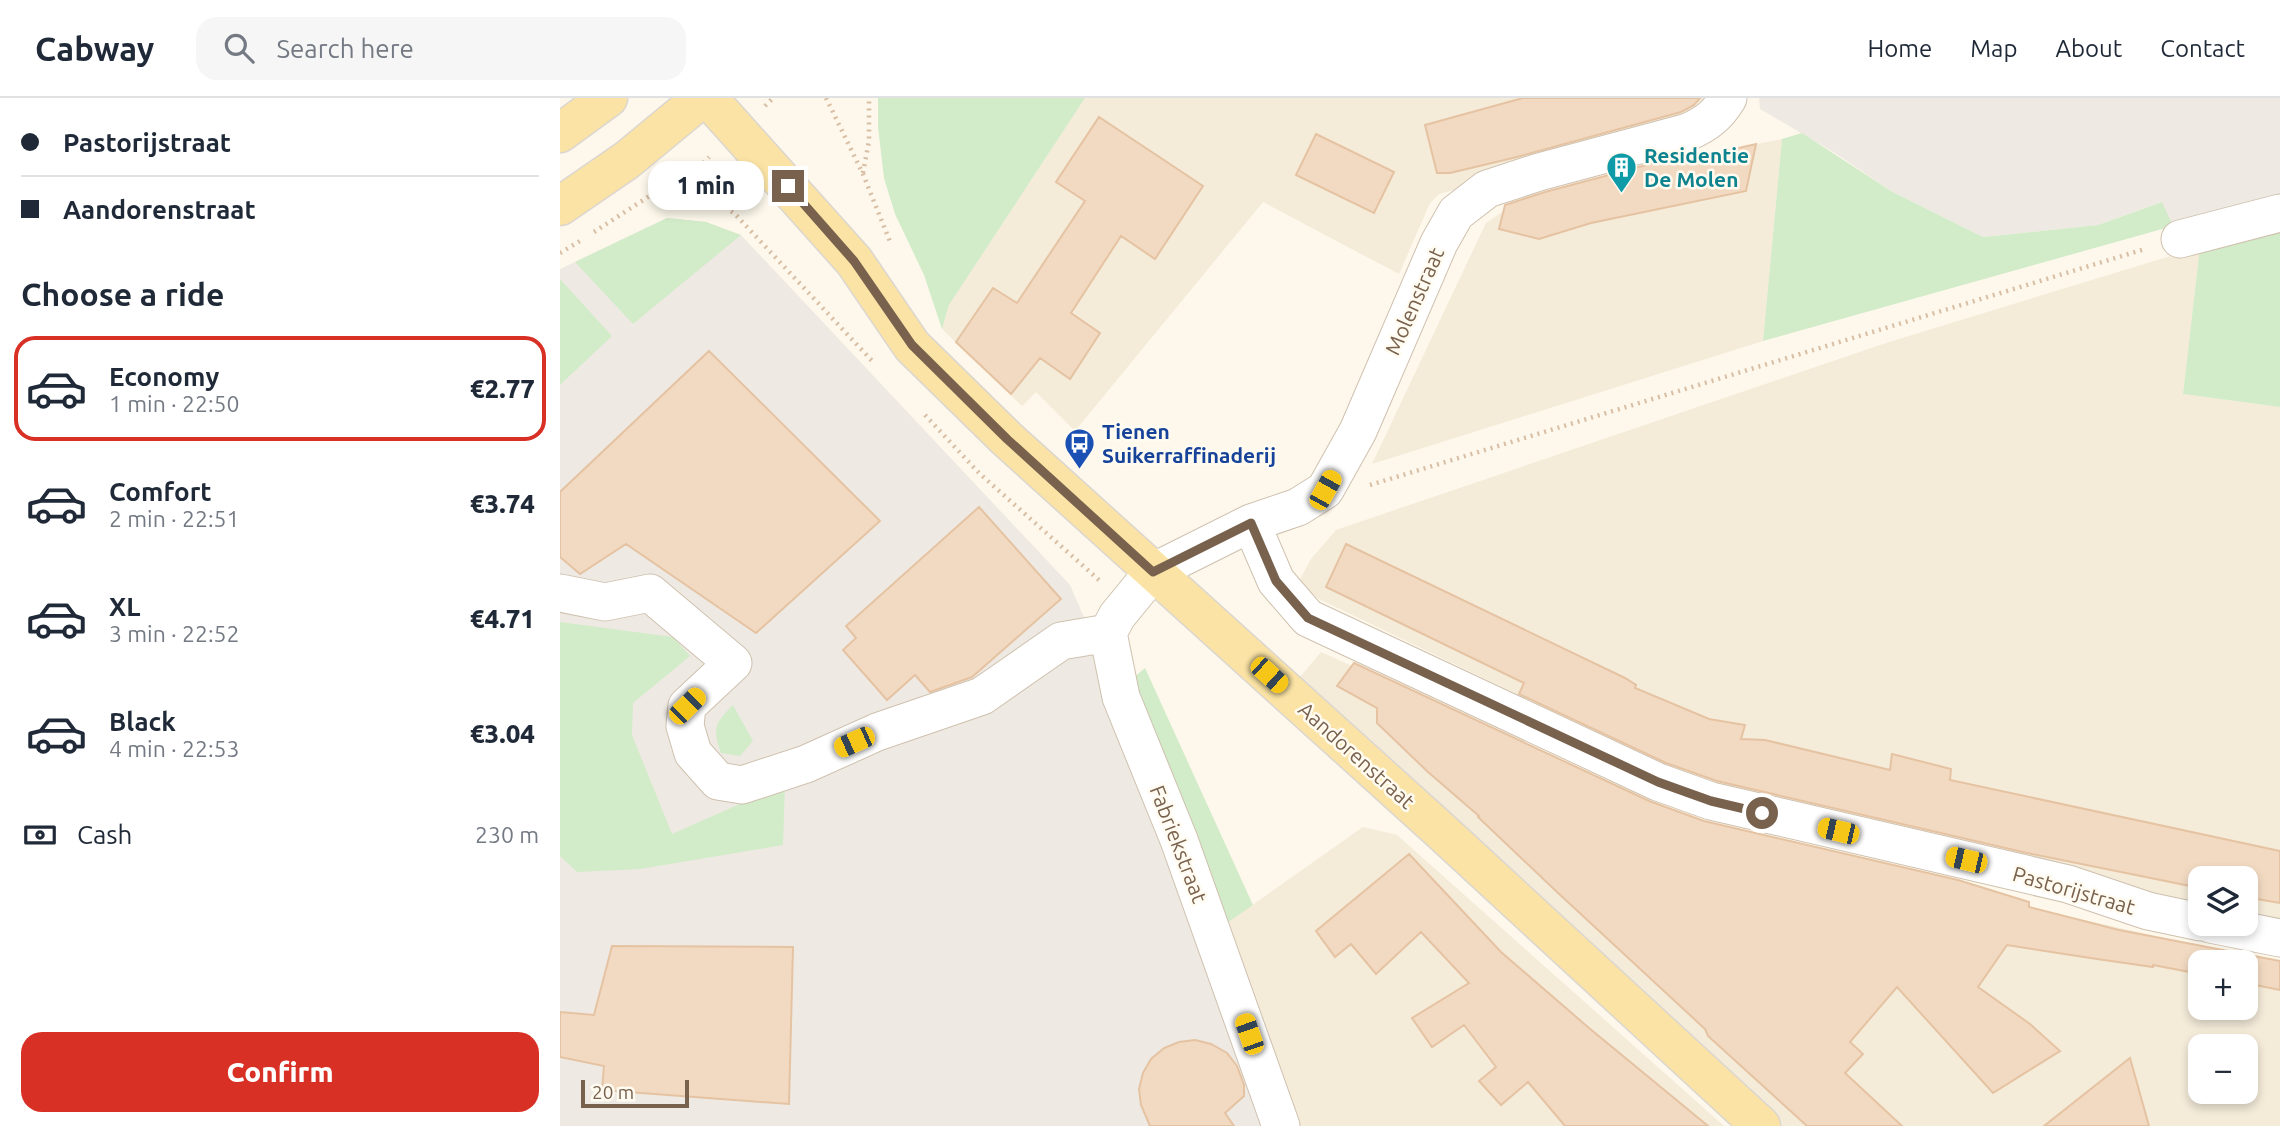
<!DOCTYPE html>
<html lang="en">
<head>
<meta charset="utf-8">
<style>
	body { margin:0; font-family:Ubuntu,sans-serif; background:#f6f6f7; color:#1f2937; height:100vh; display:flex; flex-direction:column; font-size:26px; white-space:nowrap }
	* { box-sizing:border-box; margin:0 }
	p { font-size:23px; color:#747a83 }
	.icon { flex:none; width:38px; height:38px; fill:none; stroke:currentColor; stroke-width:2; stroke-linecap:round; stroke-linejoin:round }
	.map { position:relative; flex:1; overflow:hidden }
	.sheet { display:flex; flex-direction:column; background:#fff; width:560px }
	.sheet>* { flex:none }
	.guide { display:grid; align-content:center; height:154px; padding:0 21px; background:#fff }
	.controls { position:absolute; left:1628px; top:768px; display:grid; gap:14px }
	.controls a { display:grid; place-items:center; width:70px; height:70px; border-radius:14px; background:#fff; box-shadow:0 4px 10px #0003; font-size:35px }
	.scale { position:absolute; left:21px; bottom:18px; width:108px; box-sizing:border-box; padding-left:7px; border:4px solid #78614d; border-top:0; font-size:19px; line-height:24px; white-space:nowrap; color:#78614d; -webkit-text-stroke:5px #fffbf1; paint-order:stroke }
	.end { position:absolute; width:32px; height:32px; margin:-16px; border:9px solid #78614d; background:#fff; box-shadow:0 0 0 4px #fff }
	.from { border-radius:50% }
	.bubble { position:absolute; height:49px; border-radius:21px; background:#fff; box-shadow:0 4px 10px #0003; font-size:23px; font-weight:800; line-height:49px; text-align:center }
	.car { position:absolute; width:21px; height:42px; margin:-21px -10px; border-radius:9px; box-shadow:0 0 5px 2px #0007; background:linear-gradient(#f5c518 24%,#345 0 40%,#f5c518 0 76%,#345 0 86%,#f5c518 0) }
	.guide b { display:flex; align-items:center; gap:24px; height:66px; font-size:26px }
	.guide b+b { border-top:2px solid #e0e1e3 }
	.guide i { width:18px; height:18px; background:#1f2937 }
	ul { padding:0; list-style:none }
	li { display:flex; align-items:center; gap:21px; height:105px; margin:0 14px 10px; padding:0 7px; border:4px solid transparent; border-radius:21px }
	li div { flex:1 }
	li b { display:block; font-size:26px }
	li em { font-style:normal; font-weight:800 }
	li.current { border-color:#d93025 }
	li>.icon { width:63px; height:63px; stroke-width:1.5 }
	h2 { padding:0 21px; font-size:32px; line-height:84px }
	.pay { display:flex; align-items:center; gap:18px; height:77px; padding:0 21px; font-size:26px }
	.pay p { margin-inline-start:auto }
	.primary-button { display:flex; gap:14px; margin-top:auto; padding:14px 21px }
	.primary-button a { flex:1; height:80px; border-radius:21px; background:#d93025; color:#fff; font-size:28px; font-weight:800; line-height:80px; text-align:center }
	header { display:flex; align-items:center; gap:42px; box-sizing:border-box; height:98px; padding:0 35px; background:#fff; border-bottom:2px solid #e0e1e3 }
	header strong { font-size:33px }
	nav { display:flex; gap:38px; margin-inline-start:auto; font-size:24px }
	.search { width:490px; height:63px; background:#f6f6f7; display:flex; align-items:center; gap:18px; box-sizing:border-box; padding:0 24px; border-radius:21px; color:#747a83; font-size:26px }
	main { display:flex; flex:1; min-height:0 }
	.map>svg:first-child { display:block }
	.residential { fill:#f4ebd9; fill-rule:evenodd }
	.industrial { fill:#eeeae3 }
	.green { fill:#d2ebc8 }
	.building { fill:#f2dac2; stroke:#e5c3a2; stroke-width:2 }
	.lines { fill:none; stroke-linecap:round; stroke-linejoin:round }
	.minor-casing { stroke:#cfc1af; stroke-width:39 }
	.major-casing { stroke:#dcd6d1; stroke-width:41 }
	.path { stroke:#d8bea4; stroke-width:4.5; stroke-dasharray:2 5; stroke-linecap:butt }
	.minor { stroke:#fff; stroke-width:37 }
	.major { stroke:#fae3a4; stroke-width:38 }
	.route { stroke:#78614d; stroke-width:9 }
	.labels { text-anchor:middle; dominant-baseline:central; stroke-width:5; stroke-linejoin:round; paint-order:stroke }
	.culture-label { font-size:21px; font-weight:bold; fill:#0d838f; stroke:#fffbf1; text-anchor:start }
	.street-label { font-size:21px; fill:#78614d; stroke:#fffbf1 }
	.transit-label { font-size:21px; font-weight:bold; fill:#164399; stroke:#fffbf1; text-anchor:start }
</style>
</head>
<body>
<header>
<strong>Cabway</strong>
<div class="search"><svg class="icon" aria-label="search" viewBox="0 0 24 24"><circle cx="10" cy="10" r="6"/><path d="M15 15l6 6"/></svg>Search here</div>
<nav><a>Home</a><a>Map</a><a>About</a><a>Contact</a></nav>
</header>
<main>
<section class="sheet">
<div class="guide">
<b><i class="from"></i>Pastorijstraat</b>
<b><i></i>Aandorenstraat</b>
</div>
<h2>Choose a ride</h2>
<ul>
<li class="current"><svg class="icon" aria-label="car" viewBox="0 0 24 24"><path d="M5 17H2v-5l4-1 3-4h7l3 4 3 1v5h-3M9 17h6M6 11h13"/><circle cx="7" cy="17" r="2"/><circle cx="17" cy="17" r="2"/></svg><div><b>Economy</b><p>1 min · 22:50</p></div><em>€2.77</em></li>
<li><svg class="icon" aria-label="car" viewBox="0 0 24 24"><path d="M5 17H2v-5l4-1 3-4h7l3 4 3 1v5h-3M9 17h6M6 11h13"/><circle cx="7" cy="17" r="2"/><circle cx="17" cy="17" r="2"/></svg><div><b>Comfort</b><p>2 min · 22:51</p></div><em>€3.74</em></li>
<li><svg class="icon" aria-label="car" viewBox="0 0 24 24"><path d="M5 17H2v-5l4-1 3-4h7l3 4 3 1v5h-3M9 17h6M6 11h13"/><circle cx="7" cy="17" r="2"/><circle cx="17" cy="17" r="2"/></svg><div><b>XL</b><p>3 min · 22:52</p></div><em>€4.71</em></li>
<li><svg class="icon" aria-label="car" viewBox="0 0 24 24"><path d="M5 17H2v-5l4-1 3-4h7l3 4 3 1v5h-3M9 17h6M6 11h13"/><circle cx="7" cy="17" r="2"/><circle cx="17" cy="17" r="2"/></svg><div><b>Black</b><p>4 min · 22:53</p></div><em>€3.04</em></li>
</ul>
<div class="pay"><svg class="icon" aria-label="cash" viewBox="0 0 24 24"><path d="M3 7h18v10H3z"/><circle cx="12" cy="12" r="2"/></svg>Cash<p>230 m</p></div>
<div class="primary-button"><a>Confirm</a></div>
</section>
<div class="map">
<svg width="1720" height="1028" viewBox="0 0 1720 1028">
	<rect width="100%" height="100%" fill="#fdf8eb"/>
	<path class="residential" d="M525 0H1149L1126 30 879 96 870 105 839 176 703 104 515 333 476 294 462 308 382 231 389 207Z
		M1222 41 1203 243 812 366 926 125 963 100 1131 59Z
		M1640 149 1623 296 1720 309V831L1685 825V780H1640V817L1169 708 959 597 759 501 738 485 751 461 776 432 1326 245Z
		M761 554 1118 714 1212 745 1418 798 1720 866V1028H1208L740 579ZM1640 864H1685V910H1640ZM1640 948H1685V994H1640Z
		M803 729 837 737 1164 1028H730L664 827Z"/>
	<path class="industrial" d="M1199 0H1720V125L1624 153 1601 104 1538 127 1423 139 1331 93 1275 55 1200 11Z
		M107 120 146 124 181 137 510 487 541 558 707 1028H0V171Z"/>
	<path class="green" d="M318 0H525L389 207 382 231 364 177 335 116 324 80 318 29Z
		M1242 35 1331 93 1423 139 1538 127 1602 104 1613 128 1203 243 1222 41Z
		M107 120 146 124 181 137 73 226 15 164Z
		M1720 125V309L1623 296 1640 149Z
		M0 181 52 238 0 287Z
		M0 524 113 539 130 558 73 605 72 637 112 736 225 686 223 747 80 771 17 774 0 758Z
		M585 570 693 807 664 827 573 580Z
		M173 607 193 643 180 658 161 655C152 630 155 625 173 607Z"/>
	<path class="building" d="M963 0H1140L1134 7 1121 14 957 59 890 75H877L865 27Z
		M539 19 643 88 595 161 561 138 511 215 540 235 510 281 480 260 451 296 396 244 433 190 457 205 525 103 496 84Z
		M756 36 834 74 814 115 736 77Z
		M1196 46 1186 93 1031 125 979 141 939 131 945 107 985 94 1131 55 1130 61Z
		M149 253 320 423 196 535 66 446 20 476 0 459V394Z
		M419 409 501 501 412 579 370 594 355 577 327 602 283 552 296 540 286 528Z
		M786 446 1065 580 1076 587 1075 590 1149 621 1185 627 1181 641 1205 642 1330 672 1332 656 1391 671 1390 682 1720 753V805L1685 799V780H1640V790L1467 755 1157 683 1106 665 959 596 964 585 766 489Z
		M794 565 1089 703 1144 723 1398 782 1469 804V809L1559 832 1720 863V892L1685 885V864H1640V876L1593 867V869L1537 861 1447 847 1418 889 1470 926 1500 953 1433 995 1337 889 1290 944 1303 956 1285 975 1342 1028H1247L1148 938 1145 931 997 794 918 719 919 718 868 674 817 625V610L777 588Z
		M849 756 941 854 1029 930 1148 1028H1005L968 984 941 1007 919 983 936 969 904 927 872 949 852 920 909 885 861 834 816 876 791 846 775 859 756 833Z
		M52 848 233 849 229 1006 42 992 44 968 0 959V914L34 917Z
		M635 942 651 946 667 955 677 968 684 987V998L665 1015 674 1028H590L581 1007 579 991 583 975 591 961 604 950 619 944Z
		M1570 960 1589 1028H1484Z"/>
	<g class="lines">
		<defs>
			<path id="minor" d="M1620 141 1720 115
				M691 425 716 483 748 520 1098 684 1151 703 1508 786 1588 813 1640 824
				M0 495 45 504 90 495 173 565 127 608 125 628 133 655 158 683 182 687 246 666 317 634 422 598 501 543 548 535
				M1650 826 1720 840
				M721 1028 619 742 561 599 548 535 557 518 593 474 691 425 738 409 765 392 798 333 879 145 896 115 927 91 979 74 1128 34C1146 26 1157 18 1168 0"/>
			<path id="major" d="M148 0 294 163 352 248 447 341 881 733 1201 1028
				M0 35 48 0
				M0 108 67 62 142 0"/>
		</defs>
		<use href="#minor" class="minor-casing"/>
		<use href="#major" class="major-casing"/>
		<path class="path" d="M266 0 303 76 331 146
			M205 8 213 0
			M303 75 309 43V0
			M114 95 149 59
			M91 97 113 96 149 100 174 115 315 266
			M34 134 91 97
			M0 155 20 143
			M365 317 419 375 539 482
			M810 387 1585 151"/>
		<use href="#minor" class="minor"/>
		<use href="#major" class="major"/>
	</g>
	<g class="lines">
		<path class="route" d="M228 88 294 163 352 247 447 341 593 474 691 425 716 483 748 520 1098 684 1151 703 1202 715"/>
	</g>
	<defs>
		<symbol id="building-pin" viewBox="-11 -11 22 30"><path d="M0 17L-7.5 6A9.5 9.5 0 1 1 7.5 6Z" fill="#0f9aa8" stroke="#fffbf1"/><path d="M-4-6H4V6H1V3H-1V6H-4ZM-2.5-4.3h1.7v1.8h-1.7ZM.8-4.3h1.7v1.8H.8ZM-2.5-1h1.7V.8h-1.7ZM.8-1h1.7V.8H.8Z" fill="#fff"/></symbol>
		<symbol id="bus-pin" viewBox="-11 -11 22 30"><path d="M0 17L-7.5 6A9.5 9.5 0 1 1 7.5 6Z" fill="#1a4fb4" stroke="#fffbf1"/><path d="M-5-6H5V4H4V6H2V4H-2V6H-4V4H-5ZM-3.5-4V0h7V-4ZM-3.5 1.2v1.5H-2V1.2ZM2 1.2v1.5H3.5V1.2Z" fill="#fff"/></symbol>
	</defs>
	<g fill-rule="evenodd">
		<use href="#building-pin" x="1044" y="52" width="35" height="47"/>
		<use href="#bus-pin" x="502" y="328" width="35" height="47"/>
	</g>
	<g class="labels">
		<g class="culture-label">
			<text x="1084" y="57">Residentie<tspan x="1084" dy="24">De Molen</tspan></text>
		</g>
		<g class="street-label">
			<text transform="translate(854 203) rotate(-66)">Molenstraat</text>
			<text transform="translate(797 657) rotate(42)">Aandorenstraat</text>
			<text transform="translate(619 746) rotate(69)">Fabriekstraat</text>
			<text transform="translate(1514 792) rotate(16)">Pastorijstraat</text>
		</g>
		<g class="transit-label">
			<text x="542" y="333">Tienen<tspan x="542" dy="24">Suikerraffinaderij</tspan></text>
		</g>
	</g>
</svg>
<div class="controls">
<a><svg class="icon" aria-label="layers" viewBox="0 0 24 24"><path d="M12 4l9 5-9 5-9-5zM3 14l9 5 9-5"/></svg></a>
<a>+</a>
<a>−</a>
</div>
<div class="scale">20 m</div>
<i class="end from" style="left:1202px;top:715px"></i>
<i class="end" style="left:228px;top:88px"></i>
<div class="bubble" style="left:88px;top:63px;width:116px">1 min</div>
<i class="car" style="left:765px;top:392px;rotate:29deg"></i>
<i class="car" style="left:709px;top:577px;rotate:132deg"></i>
<i class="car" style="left:127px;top:608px;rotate:45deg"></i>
<i class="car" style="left:294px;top:644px;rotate:246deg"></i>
<i class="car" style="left:1278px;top:733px;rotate:283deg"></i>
<i class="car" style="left:1406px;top:762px;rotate:283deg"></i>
<i class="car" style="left:689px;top:936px;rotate:341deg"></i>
</div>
</main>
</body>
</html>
